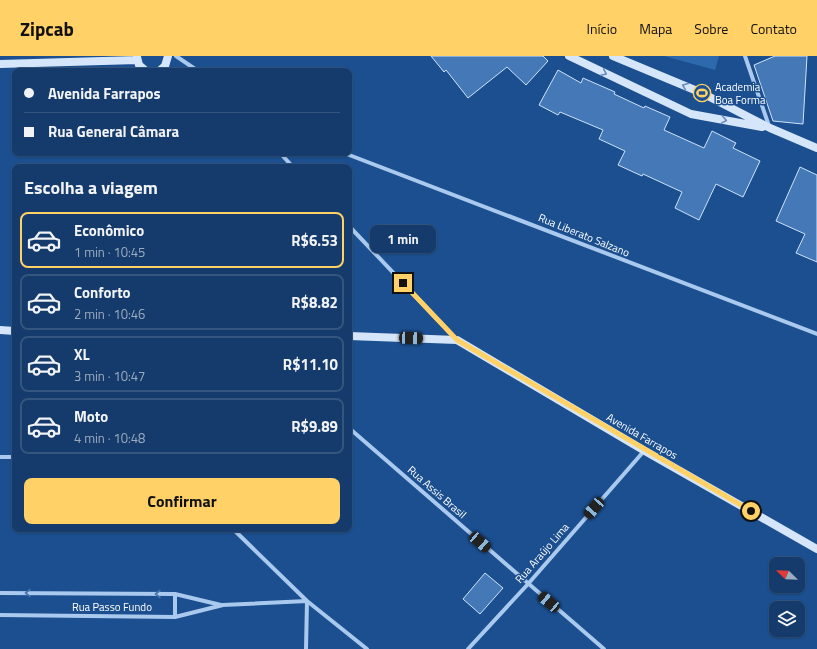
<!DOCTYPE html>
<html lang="pt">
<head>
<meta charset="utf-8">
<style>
	body { margin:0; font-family:"Titillium Web",sans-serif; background:#214673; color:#f1f3f6; height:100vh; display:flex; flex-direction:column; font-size:15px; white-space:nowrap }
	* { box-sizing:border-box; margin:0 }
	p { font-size:13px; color:#9dadc1 }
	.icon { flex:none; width:22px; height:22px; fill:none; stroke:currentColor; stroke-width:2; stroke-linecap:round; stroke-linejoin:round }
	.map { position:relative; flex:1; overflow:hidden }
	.drawer { position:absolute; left:12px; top:108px; width:340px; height:368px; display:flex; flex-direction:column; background:#143b6b; border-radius:8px; box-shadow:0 1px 3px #0004,0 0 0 1px #33557e }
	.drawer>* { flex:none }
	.guide { position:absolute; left:12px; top:12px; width:340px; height:88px; border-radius:8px; box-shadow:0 1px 3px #0004,0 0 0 1px #33557e; display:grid; align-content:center; height:88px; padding:0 12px; background:#143b6b }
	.needle { width:26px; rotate:293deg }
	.buttons { position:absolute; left:769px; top:501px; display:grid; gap:8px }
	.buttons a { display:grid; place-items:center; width:36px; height:36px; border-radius:8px; background:#143b6b; box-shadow:0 1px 3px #0004,0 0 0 1px #33557e; font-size:20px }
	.end { position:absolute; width:18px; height:18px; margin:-9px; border:5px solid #ffd166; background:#111; box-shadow:0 0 0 2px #111 }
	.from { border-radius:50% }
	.bubble { position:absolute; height:28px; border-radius:8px; background:#143b6b; box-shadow:0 1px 3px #0004,0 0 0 1px #33557e; font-size:13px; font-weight:700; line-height:28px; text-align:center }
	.car { position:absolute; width:12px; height:24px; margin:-12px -6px; border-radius:5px; box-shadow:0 0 3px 1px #0007; background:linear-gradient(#222 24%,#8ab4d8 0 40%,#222 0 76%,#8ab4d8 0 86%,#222 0) }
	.guide b { display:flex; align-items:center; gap:14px; height:38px; font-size:15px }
	.guide b+b { border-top:1px solid #33557e }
	.guide i { width:10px; height:10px; background:#f1f3f6 }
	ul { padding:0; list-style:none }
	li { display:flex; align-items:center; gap:12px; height:56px; margin:0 8px 6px; padding:0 4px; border:2px solid #33557e; border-radius:8px }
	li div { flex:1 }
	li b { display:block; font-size:15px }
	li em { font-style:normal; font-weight:700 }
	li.on { border-color:#ffd166 }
	li>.icon { width:36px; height:36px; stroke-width:1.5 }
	h2 { padding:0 12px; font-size:18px; line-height:48px }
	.button { display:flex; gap:8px; margin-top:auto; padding:8px 12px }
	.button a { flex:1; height:46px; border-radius:8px; background:#ffd166; color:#111; font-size:16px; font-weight:700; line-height:46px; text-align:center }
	header { display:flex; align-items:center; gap:24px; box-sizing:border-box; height:56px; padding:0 20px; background:#ffd166; color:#111 }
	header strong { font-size:19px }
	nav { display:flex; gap:22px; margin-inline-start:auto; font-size:14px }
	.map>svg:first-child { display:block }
	.green { fill:#2e69ad }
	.building { fill:#4478b7; stroke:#cfe3fa }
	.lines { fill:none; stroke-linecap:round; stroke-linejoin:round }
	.street { stroke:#a9c9ee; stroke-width:4 }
	.secondary { stroke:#d6e6fa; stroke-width:8 }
	.oneway { stroke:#668bba }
	.oneway2 { stroke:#4674ac }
	.route { stroke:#ffd166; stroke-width:5 }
	.labels { text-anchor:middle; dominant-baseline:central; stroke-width:3; stroke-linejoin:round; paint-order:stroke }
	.poi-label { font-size:11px; fill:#fff; stroke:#1b4f8f; text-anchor:start }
	.street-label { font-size:11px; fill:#fff; stroke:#1b4f8f }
</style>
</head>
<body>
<header>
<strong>Zipcab</strong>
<nav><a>Início</a><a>Mapa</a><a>Sobre</a><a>Contato</a></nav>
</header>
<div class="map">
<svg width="817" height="593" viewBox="0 0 817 593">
	<rect width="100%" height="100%" fill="#1b4f8f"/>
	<path class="green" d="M664 0H719L715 14Z"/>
	<path class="building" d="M431 0H543L548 5 526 29 507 11 468 42 446 14 444 16Z
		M775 0H807L803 68 773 65 754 9Z
		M558 14 581 27 583 22 615 36 614 38 644 52 645 50 670 61 664 74 704 92 712 75 736 87 733 92 760 105 743 141 716 128 699 164 675 152 682 136 643 118 642 120 618 109 625 95 599 83 603 74 560 56 558 59 539 49Z
		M800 111 817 119V206L796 197 805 178 776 165Z
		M485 517 503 532 480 558 463 543Z"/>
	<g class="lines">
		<path class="street" d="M176 0 198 15
			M745 0 769 70
			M280 97 293 111
			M344 97 817 278
			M349 170 456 283
			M349 372 604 593
			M0 401H15
			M233 473 307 545 367 593
			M0 537 175 538 221 549
			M0 559 175 561 223 549 307 545
			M175 561V538
			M306 593 307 545
			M468 593 528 528 644 395"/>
		<path class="secondary" d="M569 0 691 58 762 71
			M613 0 702 37 770 72 817 92
			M137 1 139 9 146 15
			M0 8 137 4
			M159 15 165 10 168 0
			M0 274 15 275
			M349 280 457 284 645 395 817 493"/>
	</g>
	<defs><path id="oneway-chevron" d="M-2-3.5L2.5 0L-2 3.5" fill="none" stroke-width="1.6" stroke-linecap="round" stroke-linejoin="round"/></defs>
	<g class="oneway">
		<use href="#oneway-chevron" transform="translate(604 17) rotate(25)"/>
		<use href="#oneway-chevron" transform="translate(685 30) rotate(-157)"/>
		<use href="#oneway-chevron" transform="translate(724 64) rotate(10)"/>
	</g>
	<g class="oneway2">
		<use href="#oneway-chevron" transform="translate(28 537) rotate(-180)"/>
		<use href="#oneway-chevron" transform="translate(158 538) rotate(-180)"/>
	</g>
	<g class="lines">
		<path class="route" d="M403 227 457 284 751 455"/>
	</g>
	<defs>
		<symbol id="stadium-ring" viewBox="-11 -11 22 22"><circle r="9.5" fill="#1b4f8f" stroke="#ffd166" stroke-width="1.5"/><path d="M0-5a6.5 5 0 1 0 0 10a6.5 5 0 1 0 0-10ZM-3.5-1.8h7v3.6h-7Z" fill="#ffd166"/></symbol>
	</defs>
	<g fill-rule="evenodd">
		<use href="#stadium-ring" x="692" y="27" width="20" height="20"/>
	</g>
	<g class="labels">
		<g class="poi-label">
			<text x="715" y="31">Academia<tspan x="715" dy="13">Boa Forma</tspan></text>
		</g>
		<g class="street-label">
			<text transform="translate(584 179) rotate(22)">Rua Liberato Salzano</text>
			<text transform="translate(642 380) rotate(30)">Avenida Farrapos</text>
			<text transform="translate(437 436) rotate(41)">Rua Assis Brasil</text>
			<text transform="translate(542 497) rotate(-49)">Rua Araújo Lima</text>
			<text x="112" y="551">Rua Passo Fundo</text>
		</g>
	</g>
</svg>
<div class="buttons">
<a><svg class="needle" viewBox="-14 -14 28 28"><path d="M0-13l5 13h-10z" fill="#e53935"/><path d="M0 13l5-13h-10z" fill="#9dadc1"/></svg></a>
<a><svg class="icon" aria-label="layers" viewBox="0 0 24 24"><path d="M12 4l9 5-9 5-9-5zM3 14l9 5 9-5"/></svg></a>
</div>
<i class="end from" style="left:751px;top:455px"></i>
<i class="end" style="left:403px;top:227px"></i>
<div class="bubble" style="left:370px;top:169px;width:66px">1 min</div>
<i class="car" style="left:411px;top:282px;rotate:92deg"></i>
<i class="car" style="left:594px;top:452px;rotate:221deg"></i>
<i class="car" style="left:480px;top:486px;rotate:131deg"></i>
<i class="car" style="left:549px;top:546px;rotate:310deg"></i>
<div class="guide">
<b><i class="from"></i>Avenida Farrapos</b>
<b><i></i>Rua General Câmara</b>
</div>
<section class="drawer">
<h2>Escolha a viagem</h2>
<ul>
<li class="on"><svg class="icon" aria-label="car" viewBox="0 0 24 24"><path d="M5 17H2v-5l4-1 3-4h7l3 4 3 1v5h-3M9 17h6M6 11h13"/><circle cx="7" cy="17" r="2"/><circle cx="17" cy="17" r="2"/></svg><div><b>Econômico</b><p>1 min · 10:45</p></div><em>R$6.53</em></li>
<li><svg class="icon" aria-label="car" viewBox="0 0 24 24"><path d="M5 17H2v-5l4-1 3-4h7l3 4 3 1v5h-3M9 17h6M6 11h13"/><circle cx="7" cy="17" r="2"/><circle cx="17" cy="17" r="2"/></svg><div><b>Conforto</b><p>2 min · 10:46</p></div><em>R$8.82</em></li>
<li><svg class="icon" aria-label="car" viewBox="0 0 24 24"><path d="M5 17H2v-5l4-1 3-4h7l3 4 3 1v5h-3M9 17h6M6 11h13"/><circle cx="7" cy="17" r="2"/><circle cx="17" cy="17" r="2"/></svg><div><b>XL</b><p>3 min · 10:47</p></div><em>R$11.10</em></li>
<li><svg class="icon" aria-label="car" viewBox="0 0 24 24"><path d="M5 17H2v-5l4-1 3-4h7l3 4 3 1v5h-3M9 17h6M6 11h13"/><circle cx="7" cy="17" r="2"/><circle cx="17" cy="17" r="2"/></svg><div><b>Moto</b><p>4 min · 10:48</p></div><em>R$9.89</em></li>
</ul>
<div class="button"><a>Confirmar</a></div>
</section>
</div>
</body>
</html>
